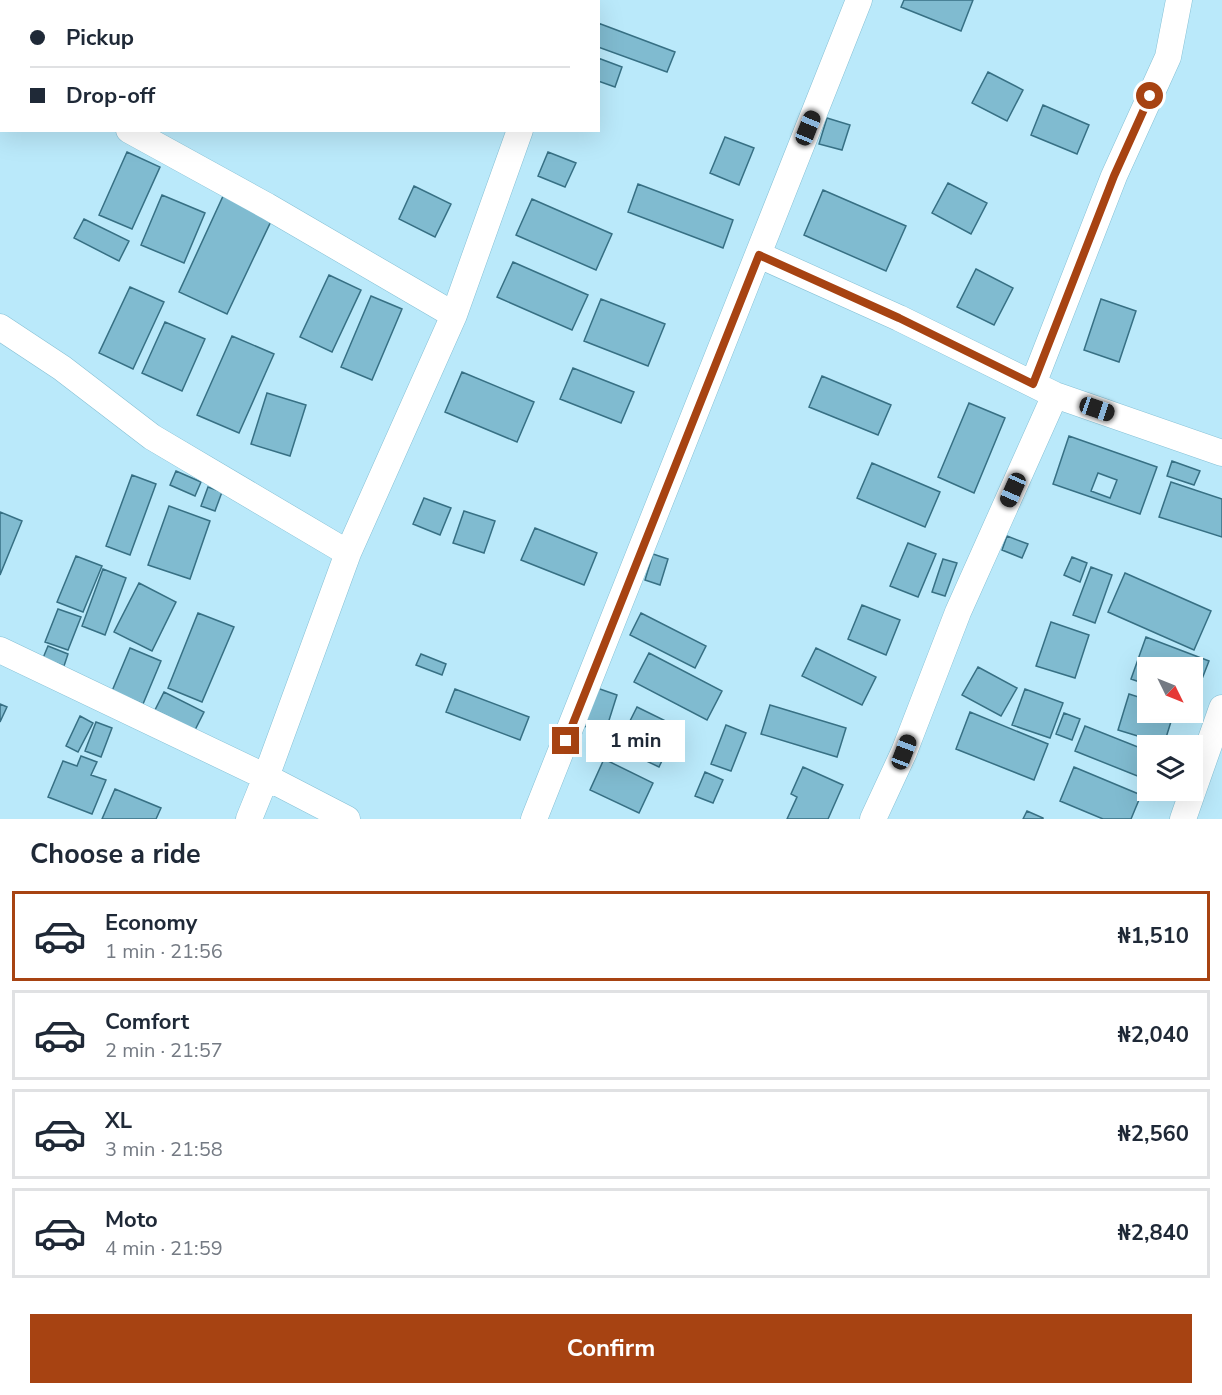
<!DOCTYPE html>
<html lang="en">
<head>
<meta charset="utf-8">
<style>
	body { margin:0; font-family:"Nunito Sans",sans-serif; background:#f2f2f3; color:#1f2937; height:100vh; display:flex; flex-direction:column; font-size:22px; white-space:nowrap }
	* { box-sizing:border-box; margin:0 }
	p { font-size:20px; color:#747a83 }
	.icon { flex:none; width:33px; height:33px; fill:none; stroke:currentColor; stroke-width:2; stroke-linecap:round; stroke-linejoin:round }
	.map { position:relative; height:819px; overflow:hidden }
	.details { display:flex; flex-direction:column; background:#fff; flex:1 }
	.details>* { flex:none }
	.hud { position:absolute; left:0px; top:0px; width:600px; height:132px; box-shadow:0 6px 24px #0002; display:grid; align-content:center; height:132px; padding:0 30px; background:#fff }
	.needle { width:39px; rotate:133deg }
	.tools { position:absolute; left:1137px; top:657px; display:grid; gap:12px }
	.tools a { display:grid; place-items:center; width:66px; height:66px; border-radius:0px; background:#fff; box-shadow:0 6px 24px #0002; font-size:30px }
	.end { position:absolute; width:27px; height:27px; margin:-14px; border:8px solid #a74312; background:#fff; box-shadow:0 0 0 3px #fff }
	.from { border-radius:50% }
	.bubble { position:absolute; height:42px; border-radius:0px; background:#fff; box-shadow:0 6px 24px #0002; font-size:20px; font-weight:700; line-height:42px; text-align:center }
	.car { position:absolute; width:18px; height:36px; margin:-18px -9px; border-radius:8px; box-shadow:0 0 4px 2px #0007; background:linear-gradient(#222 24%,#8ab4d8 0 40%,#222 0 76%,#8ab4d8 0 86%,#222 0) }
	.hud b { display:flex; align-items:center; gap:21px; height:57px; font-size:22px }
	.hud b+b { border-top:2px solid #e0e1e3 }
	.hud i { width:15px; height:15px; background:#1f2937 }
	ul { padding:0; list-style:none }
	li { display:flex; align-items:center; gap:18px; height:90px; margin:0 12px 9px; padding:0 18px; border:3px solid #e0e1e3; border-radius:0px }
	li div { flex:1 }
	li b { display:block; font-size:22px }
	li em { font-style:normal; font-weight:700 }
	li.current { border-color:#a74312 }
	li>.icon { width:54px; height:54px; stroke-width:1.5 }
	h2 { padding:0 30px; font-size:27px; line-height:72px }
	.cta { display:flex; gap:12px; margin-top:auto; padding:12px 30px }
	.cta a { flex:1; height:69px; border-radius:0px; background:#a74312; color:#fff; font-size:24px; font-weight:700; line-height:69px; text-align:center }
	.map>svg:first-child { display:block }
	.building { fill:#80bbd0; stroke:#377084; stroke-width:1.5; fill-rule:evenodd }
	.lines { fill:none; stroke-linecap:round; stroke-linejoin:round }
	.minor-casing { stroke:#85c0d5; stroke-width:27 }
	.minor { stroke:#fff; stroke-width:26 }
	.route { stroke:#a74312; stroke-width:8 }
</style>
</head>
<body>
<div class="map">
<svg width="1222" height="819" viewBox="0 0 1222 819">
	<rect width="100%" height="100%" fill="#bae9fa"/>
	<path class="building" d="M0 0H34L35 2H2V16Z
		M107 0H154L106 2Z
		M241 0H281L241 2Z
		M298 0H344L297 2Z
		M904 0H973L961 31 901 7Z
		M598 23 675 52 667 72 598 47Z
		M598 58 622 67 615 87 598 81Z
		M988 72 1023 90 1007 121 972 103Z
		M1043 105 1089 125 1077 154 1031 135Z
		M827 118 850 125 842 150 819 144Z
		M725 137 754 148 739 185 710 173Z
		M127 152 160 167 132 229 99 215Z
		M548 152 576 163 565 187 538 176Z
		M948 183 987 203 971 234 932 213Z
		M638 184 733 220 723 248 628 212Z
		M414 186 451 204 435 237 399 219Z
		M823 190 906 226 886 271 804 235Z
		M224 194 273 217 227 314 179 292Z
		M162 195 205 213 184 263 141 245Z
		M532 199 612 234 596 270 516 235Z
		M84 219 129 241 119 261 74 238Z
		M513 262 588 295 572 330 497 297Z
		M976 269 1013 288 994 325 957 307Z
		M329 275 361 290 332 352 300 337Z
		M130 287 164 302 133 369 99 353Z
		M371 296 402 309 372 380 341 367Z
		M601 299 665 324 648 366 584 341Z
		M1101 299 1136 311 1119 362 1084 350Z
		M165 322 205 339 182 391 142 373Z
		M232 336 274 354 239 433 197 415Z
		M573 368 634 392 621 423 560 399Z
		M462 372 534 402 517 442 445 412Z
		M822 376 891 405 878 435 809 407Z
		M267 393 306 405 290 456 251 444Z
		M969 403 1005 418 974 493 938 477Z
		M1069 436 1157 467 1140 514 1053 484ZM1098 473 1117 480 1110 498 1091 491Z
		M1172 461 1200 471 1194 485 1167 476Z
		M872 463 940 492 925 527 857 498Z
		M176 471 201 482 195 496 170 485Z
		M132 475 156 484 130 555 106 546Z
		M1171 482 1222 499V537L1159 517Z
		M208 487 222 492 215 511 201 506Z
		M424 498 451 508 440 535 413 524Z
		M169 506 210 521 190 579 148 565Z
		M464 511 495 521 484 553 453 543Z
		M0 512 22 521 0 575Z
		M535 528 597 553 584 585 521 560Z
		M1007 536 1028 544 1022 558 1002 550Z
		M908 543 936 554 918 597 890 586Z
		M653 554 668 559 660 585 645 580Z
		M76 556 102 566 83 612 57 602Z
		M1072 557 1087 563 1080 582 1064 575Z
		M943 559 957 563 945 596 932 592Z
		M1091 567 1112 575 1095 623 1073 615Z
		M103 569 126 578 105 635 82 626Z
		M1125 573 1211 611 1194 650 1108 612Z
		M139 583 176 602 152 651 114 632Z
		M862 605 900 620 886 655 848 639Z
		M58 609 81 617 68 650 45 642Z
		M198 613 234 627 202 702 168 688Z
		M641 613 706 646 695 668 630 635Z
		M1051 622 1089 635 1075 678 1036 666Z
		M1146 637 1209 661 1193 702 1192 668H1148V685L1131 679Z
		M48 646 68 654 64 666 43 658Z
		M130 648 161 661 143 704 112 691Z
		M816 648 876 677 862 705 802 676Z
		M649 653 722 691 707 720 634 682Z
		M421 654 446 664 442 675 416 665Z
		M978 667 1017 688 1001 716 962 695Z
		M597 688 617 695 605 733 584 726Z
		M455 689 529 717 520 740 446 712Z
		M1025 689 1063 703 1050 738 1012 725Z
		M164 692 204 712 195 730 155 710Z
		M1129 694 1148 700V712H1174L1164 744 1118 730Z
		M0 704 7 707 0 722Z
		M770 705 846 728 837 757 761 734Z
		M637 707 678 727 659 767 617 747Z
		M970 712 1048 744 1034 780 956 749Z
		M1064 713 1080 719 1072 740 1056 734Z
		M80 716 93 723 78 752 66 746Z
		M96 722 112 728 101 757 85 751Z
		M726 725 746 733 731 771 711 764Z
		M1085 726 1148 751V773L1145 779 1075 751Z
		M81 756 97 762 91 775 106 780 92 814 48 797 63 761 77 766Z
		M604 759 653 783 639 813 590 790Z
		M803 767 843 785 828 819H787L797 797 791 794Z
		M1074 767 1141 795 1131 819H1103L1060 801Z
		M705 772 723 780 713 803 695 796Z
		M115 789 161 808 156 819H102Z
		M1027 811 1043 818V819H1023Z"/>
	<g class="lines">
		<defs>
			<path id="minor" d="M495 0 498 2
				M567 2 568 0
				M0 26 2 28
				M129 130 267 206 454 315
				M759 255 899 318 1055 395 1222 453
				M0 327 62 368 152 437 348 553
				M1033 384 1114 176 1168 57 1179 0
				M0 650 266 777 347 819
				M249 819 266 777 348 553 454 315 520 130
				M534 819 859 0
				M873 819 904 752 958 612 1055 395
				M1183 819 1222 708"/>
		</defs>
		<use href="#minor" class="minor-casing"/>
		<use href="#minor" class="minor"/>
	</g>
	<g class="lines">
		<path class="route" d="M566 741 759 255 899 318 1033 384 1114 176 1150 96"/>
	</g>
</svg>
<div class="tools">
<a><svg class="needle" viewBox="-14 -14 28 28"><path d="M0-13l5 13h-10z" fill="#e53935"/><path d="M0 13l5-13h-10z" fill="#747a83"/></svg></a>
<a><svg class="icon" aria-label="layers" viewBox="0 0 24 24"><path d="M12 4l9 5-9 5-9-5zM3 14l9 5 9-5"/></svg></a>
</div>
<i class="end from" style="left:1150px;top:96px"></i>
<i class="end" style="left:566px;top:741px"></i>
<div class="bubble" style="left:586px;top:720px;width:99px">1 min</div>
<i class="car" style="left:808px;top:128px;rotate:22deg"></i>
<i class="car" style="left:1097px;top:409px;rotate:109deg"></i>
<i class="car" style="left:1013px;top:490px;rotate:204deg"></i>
<i class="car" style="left:904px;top:752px;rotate:21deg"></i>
<div class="hud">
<b><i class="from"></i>Pickup</b>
<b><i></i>Drop-off</b>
</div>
</div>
<section class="details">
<h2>Choose a ride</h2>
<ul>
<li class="current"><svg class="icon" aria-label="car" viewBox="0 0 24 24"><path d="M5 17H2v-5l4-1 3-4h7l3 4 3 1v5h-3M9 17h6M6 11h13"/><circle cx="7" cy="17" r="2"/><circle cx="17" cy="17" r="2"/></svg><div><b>Economy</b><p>1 min · 21:56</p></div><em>₦1,510</em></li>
<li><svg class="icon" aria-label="car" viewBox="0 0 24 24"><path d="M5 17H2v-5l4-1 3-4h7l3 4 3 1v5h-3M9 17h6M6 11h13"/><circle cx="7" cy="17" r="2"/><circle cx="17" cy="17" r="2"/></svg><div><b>Comfort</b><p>2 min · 21:57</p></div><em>₦2,040</em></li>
<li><svg class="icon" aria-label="car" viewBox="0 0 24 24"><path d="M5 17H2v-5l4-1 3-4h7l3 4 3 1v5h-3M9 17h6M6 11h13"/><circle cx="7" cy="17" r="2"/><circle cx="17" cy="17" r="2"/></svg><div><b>XL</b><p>3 min · 21:58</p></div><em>₦2,560</em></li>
<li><svg class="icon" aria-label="car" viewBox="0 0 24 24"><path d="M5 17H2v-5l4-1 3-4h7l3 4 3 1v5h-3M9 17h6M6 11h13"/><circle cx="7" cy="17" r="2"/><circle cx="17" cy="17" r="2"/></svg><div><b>Moto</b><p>4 min · 21:59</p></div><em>₦2,840</em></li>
</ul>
<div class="cta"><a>Confirm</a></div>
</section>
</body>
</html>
